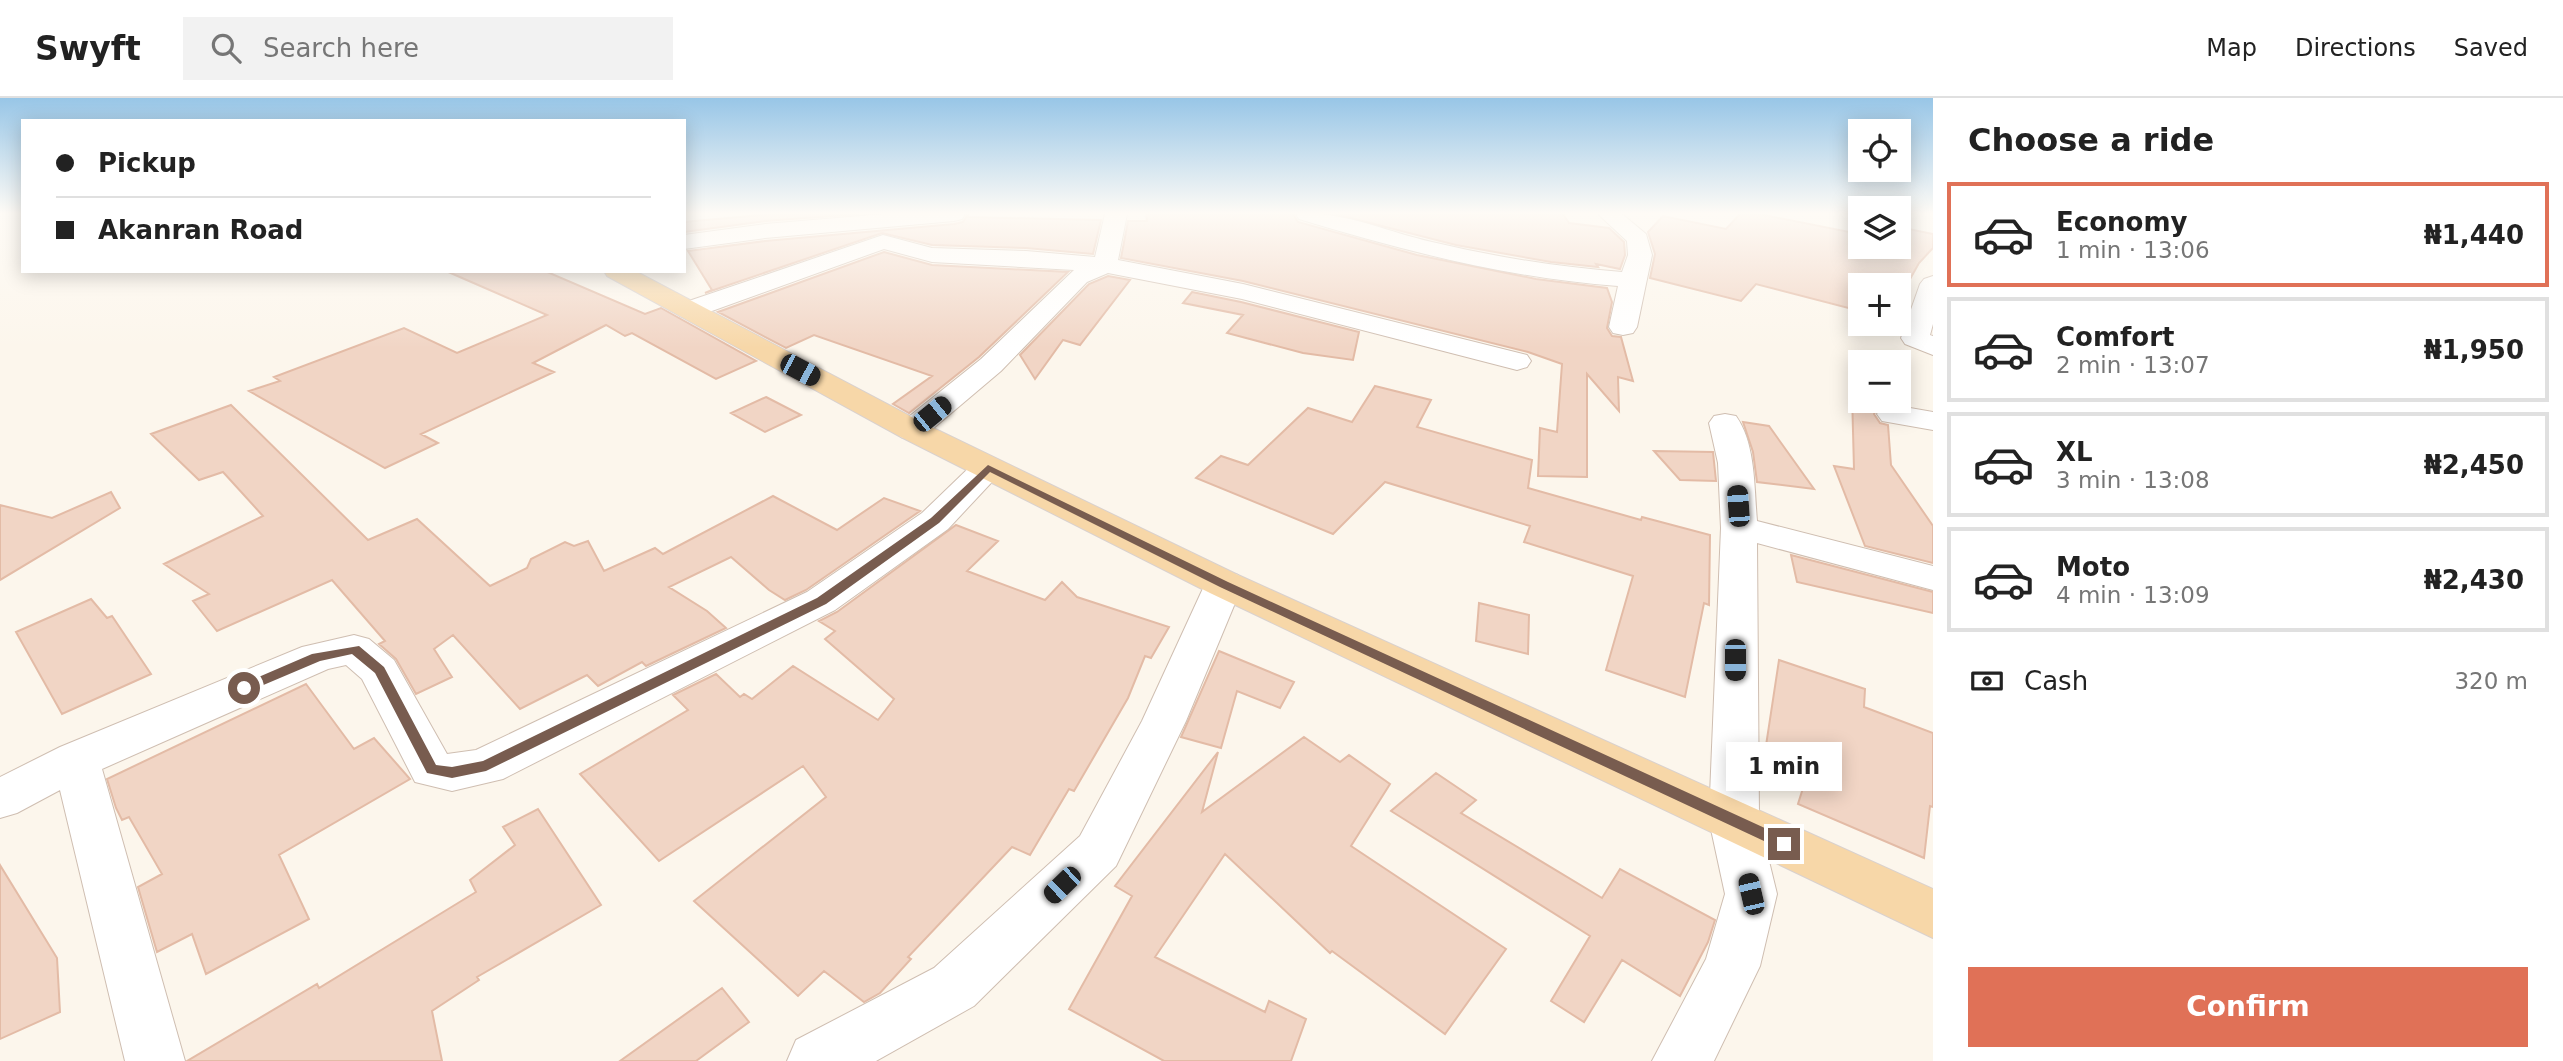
<!DOCTYPE html>
<html lang="en">
<head>
<meta charset="utf-8">
<style>
	body { margin:0; font-family:"DejaVu Sans",sans-serif; background:#f2f2f2; color:#222; height:100vh; display:flex; flex-direction:column; font-size:26px; white-space:nowrap }
	* { box-sizing:border-box; margin:0 }
	p { font-size:23px; color:#767676 }
	.icon { flex:none; width:38px; height:38px; fill:none; stroke:currentColor; stroke-width:2; stroke-linecap:round; stroke-linejoin:round }
	.map { position:relative; flex:1; overflow:hidden }
	.panel { display:flex; flex-direction:column; background:#fff; width:630px }
	.panel>* { flex:none }
	.guide { position:absolute; left:21px; top:21px; width:665px; height:154px; border-radius:0px; box-shadow:0 4px 18px #0003; display:grid; align-content:center; height:154px; padding:0 35px; background:#fff }
	.buttons { position:absolute; left:1848px; top:21px; display:grid; gap:14px }
	.buttons a { display:grid; place-items:center; width:63px; height:63px; border-radius:0px; background:#fff; box-shadow:0 4px 18px #0003; font-size:35px }
	.end { position:absolute; width:32px; height:32px; margin:-16px; border:9px solid #785c4f; background:#fff; box-shadow:0 0 0 4px #fff }
	.from { border-radius:50% }
	.bubble { position:absolute; height:49px; border-radius:0px; background:#fff; box-shadow:0 4px 18px #0003; font-size:23px; font-weight:800; line-height:49px; text-align:center }
	.car { position:absolute; width:21px; height:42px; margin:-21px -10px; border-radius:9px; box-shadow:0 0 5px 2px #0007; background:linear-gradient(#222 24%,#8ab4d8 0 40%,#222 0 76%,#8ab4d8 0 86%,#222 0) }
	.guide b { display:flex; align-items:center; gap:24px; height:66px; font-size:26px }
	.guide b+b { border-top:2px solid #e0e0e0 }
	.guide i { width:18px; height:18px; background:#222 }
	ul { padding:0; list-style:none }
	li { display:flex; align-items:center; gap:21px; height:105px; margin:0 14px 10px; padding:0 21px; border:4px solid #e0e0e0; border-radius:0px }
	li div { flex:1 }
	li b { display:block; font-size:26px }
	li em { font-style:normal; font-weight:800 }
	li.current { border-color:#e07157 }
	li>.icon { width:63px; height:63px; stroke-width:1.5 }
	h2 { padding:0 35px; font-size:32px; line-height:84px }
	.pay { display:flex; align-items:center; gap:18px; height:77px; padding:0 35px; font-size:26px }
	.pay p { margin-inline-start:auto }
	.cta { display:flex; gap:14px; margin-top:auto; padding:14px 35px }
	.cta a { flex:1; height:80px; border-radius:0px; background:#e07157; color:#fff; font-size:28px; font-weight:800; line-height:80px; text-align:center }
	header { display:flex; align-items:center; gap:42px; box-sizing:border-box; height:98px; padding:0 35px; background:#fff; border-bottom:2px solid #e0e0e0 }
	header strong { font-size:33px }
	nav { display:flex; gap:38px; margin-inline-start:auto; font-size:24px }
	.search { width:490px; height:63px; background:#f2f2f2; display:flex; align-items:center; gap:18px; box-sizing:border-box; padding:0 24px; border-radius:0px; color:#767676; font-size:26px }
	main { display:flex; flex:1; min-height:0 }
	.map>svg:first-child { display:block }
	.building { fill:#f1d5c5; stroke:#e3bba6; stroke-width:2 }
	.lines { fill:none; stroke-linecap:round; stroke-linejoin:round }
	.minor-casing { stroke:#cfbeb1; stroke-width:2 }
	.major-casing { stroke:#d9d1ce; stroke-width:2 }
	.minor { fill:#fff; fill-rule:evenodd }
	.major { fill:#f7d7a8; fill-rule:evenodd }
	.route { fill:#785c4f }
</style>
</head>
<body>
<header>
<strong>Swyft</strong>
<div class="search"><svg class="icon" aria-label="search" viewBox="0 0 24 24"><circle cx="10" cy="10" r="6"/><path d="M15 15l6 6"/></svg>Search here</div>
<nav><a>Map</a><a>Directions</a><a>Saved</a></nav>
</header>
<main>
<div class="map">
<svg width="1933" height="963" viewBox="0 0 1933 963">
	<rect width="100%" height="100%" fill="#fcf6ec"/>
	<path class="building" d="M771 116H859L765 123 684 134V124Z
		M968 116V119L1101 122 1093 156 1026 150 932 147 882 135 705 195 712 192 688 153 765 143 954 126 963 124Z
		M1146 116H1293L1298 124 1417 157 1536 181 1607 190 1612 204 1607 230 1612 238 1621 239 1633 283 1618 279 1619 313 1587 276V379L1538 378 1540 330 1557 334 1562 266 1528 254 1243 183 1121 160 1128 123H1147Z
		M1335 116H1563L1569 125 1609 130 1624 144 1625 157 1620 171 1596 166 1598 169 1551 164 1456 147Z
		M1740 116H1759L1849 134 1860 123V149H1899V129L1933 136V150L1919 165 1899 201V187H1860V213L1756 186 1741 203 1650 180 1655 156 1648 134 1663 118 1726 131Z
		M884 154 932 167 1068 174 979 259 909 315 893 306 932 278 814 237 786 250 718 214Z
		M446 173H545L645 216 661 210 756 263 716 281 632 235 625 238 606 227 533 265 554 274 421 336 438 345 385 370 249 293 280 283 274 279 404 230 457 255 547 217Z
		M1108 178 1130 182 1080 247 1063 242 1035 281 1020 257 1089 186Z
		M1192 194 1241 204 1359 234 1353 262 1303 255 1227 235 1243 217 1183 205Z
		M1375 288 1431 302 1417 329 1532 362 1528 390 1641 422 1642 419 1710 437 1709 507 1704 505 1685 599 1606 572 1633 478 1524 444 1530 428 1385 384 1333 436 1196 380 1221 358 1248 367 1308 310 1352 324Z
		M1852 295 1860 297V303L1887 305 1880 307 1874 316 1880 325 1888 327 1891 367 1933 428V465L1865 448 1834 368 1854 371Z
		M766 299 801 317 765 334 731 315Z
		M231 307 368 442 417 421 490 488 527 470 531 461 565 444 574 448 588 443 604 473 655 450 663 456 773 398 837 432 884 400 920 413 806 492 785 502 769 492 731 459 669 489 707 513 726 530 646 568 642 564 598 588 587 577 520 611 453 537 434 551 452 579 416 596 396 561 379 546 385 543 332 482 217 533 193 503 209 496 164 466 263 418 223 374 199 382 151 336Z
		M1743 324 1769 328 1814 391 1757 384 1753 354Z
		M1654 353 1713 354 1716 383 1680 382Z
		M111 394 120 410 0 482V407L52 420Z
		M956 427 998 443 967 473 1045 502 1062 484 1077 499 1169 529 1151 560 1145 558 1128 600 1074 693 1069 691 1030 757 1012 749 908 859 911 861 880 895 864 904 824 873 798 898 694 803 826 699 803 668 659 763 580 676 688 612 673 597 716 576 740 599 744 596 752 601 793 568 878 622 894 601 825 541 835 533 819 523 837 514Z
		M1791 457 1933 494V515L1797 484Z
		M91 501 107 520 112 518 151 576 62 616 16 534Z
		M1479 505 1529 517 1528 556 1476 543Z
		M1219 553 1294 584 1280 610 1237 593 1221 650 1181 639Z
		M1779 562 1865 591 1864 609 1933 635V709L1930 708 1924 760 1798 706 1809 671 1765 654Z
		M306 586 354 651 374 640 410 681 279 757 309 821 206 876 192 836 157 854 138 789 162 776 129 719 122 722 116 710 107 681Z
		M1304 639 1340 664 1349 657 1390 686 1351 748 1506 851 1445 936 1332 853 1330 855 1225 756 1155 859 1265 914 1269 903 1306 921 1291 963H1164L1069 911 1132 798 1115 788 1218 654 1202 714Z
		M1436 675 1476 702 1461 715 1602 800 1620 771 1715 822 1708 844 1680 898 1622 862 1584 924 1551 903 1590 838 1391 713Z
		M538 711 601 807 477 879 479 882 432 913 442 963H187L317 886 319 890 476 794 470 782 515 747 503 729Z
		M0 767 57 860 60 914 0 941Z
		M722 890 749 924 696 963H620Z"/>
	<g class="lines">
		<defs>
			<path id="minor" d="M885 116H965L962 121 954 123 765 140 684 151V137L765 126Z
				M1105 116H1127L1118 162 1243 186 1527 257 1531 263 1527 269 1517 272 1242 201 1108 175 1087 184 1001 273 923 339 912 342 901 339 896 332 901 325 981 261 1074 172 932 164 884 151 698 218 689 220 680 218 676 212 680 206 883 137 932 150 1026 153 1095 159Z
				M1296 116C1341 112 1387 134 1432 144 1495 159 1558 169 1622 174L1628 157 1627 143 1598 116H1622L1646 136 1652 157 1637 229 1633 235 1623 237 1613 235 1609 229 1618 188C1509 180 1404 153 1299 121Z
				M1933 178V226L1930 237 1933 238V257L1905 246 1901 240 1920 186 1924 181Z
				M1893 307 1933 314V332L1882 323 1877 316 1882 309Z
				M1725 316 1736 318C1756 346 1754 390 1757 423L1933 468V492L1757 445 1759 722 1777 796 1760 868 1714 963H1652L1706 861 1725 796 1709 722 1721 430 1718 365 1709 325 1714 318Z
				M988 360 1000 363 1005 370 948 431 835 512 503 681 452 693 415 684 362 581 346 567 328 571 102 671 185 963H125L60 692 17 715 0 720V679L60 649 302 549 354 537 369 541 394 562 447 656 476 652 807 494 922 415 976 363Z
				M1224 474 1238 477 1243 486 1186 623 1116 768 974 908 876 963H787L796 942 934 870 1080 738 1142 623 1205 486 1210 477Z"/>
			<path id="major" d="M604 173H635L923 325 1238 477 1933 791V840L1210 495 901 339 607 178Z"/>
		</defs>
		<use href="#minor" class="minor-casing"/>
		<use href="#major" class="major-casing"/>
		<use href="#minor" class="minor"/>
		<use href="#major" class="major"/>
	</g>
	<linearGradient id="sky" x2="0" y2="1"><stop stop-color="#98c6e7"/><stop offset="0.46" stop-color="#fefbf6"/><stop offset="1" stop-color="#fefbf6" stop-opacity="0"/></linearGradient>
	<rect width="1933" height="250" fill="url(#sky)"/>
	<path class="route" d="M988 367 1228 484 1789 741 1791 746 1789 750H1779L1220 489 990 374 939 425 826 506 486 673 452 680 427 675 375 575 352 556 320 563 249 593 244 595 238 590 240 587 312 556 359 548 384 569 436 667 452 669 483 663 817 500 931 420Z"/>
</svg>
<div class="buttons">
<a><svg class="icon" aria-label="locate" viewBox="0 0 24 24"><circle cx="12" cy="12" r="6"/><path d="M12 2v4M12 18v4M2 12h4M18 12h4"/></svg></a>
<a><svg class="icon" aria-label="layers" viewBox="0 0 24 24"><path d="M12 4l9 5-9 5-9-5zM3 14l9 5 9-5"/></svg></a>
<a>+</a>
<a>−</a>
</div>
<i class="end from" style="left:244px;top:590px"></i>
<i class="end" style="left:1784px;top:746px"></i>
<div class="bubble" style="left:1726px;top:644px;width:116px">1 min</div>
<i class="car" style="left:800px;top:272px;rotate:118deg"></i>
<i class="car" style="left:932px;top:316px;rotate:51deg"></i>
<i class="car" style="left:1738px;top:408px;rotate:356deg"></i>
<i class="car" style="left:1735px;top:562px;rotate:180deg"></i>
<i class="car" style="left:1062px;top:787px;rotate:226deg"></i>
<i class="car" style="left:1751px;top:796px;rotate:347deg"></i>
<div class="guide">
<b><i class="from"></i>Pickup</b>
<b><i></i>Akanran Road</b>
</div>
</div>
<section class="panel">
<h2>Choose a ride</h2>
<ul>
<li class="current"><svg class="icon" aria-label="car" viewBox="0 0 24 24"><path d="M5 17H2v-5l4-1 3-4h7l3 4 3 1v5h-3M9 17h6M6 11h13"/><circle cx="7" cy="17" r="2"/><circle cx="17" cy="17" r="2"/></svg><div><b>Economy</b><p>1 min · 13:06</p></div><em>₦1,440</em></li>
<li><svg class="icon" aria-label="car" viewBox="0 0 24 24"><path d="M5 17H2v-5l4-1 3-4h7l3 4 3 1v5h-3M9 17h6M6 11h13"/><circle cx="7" cy="17" r="2"/><circle cx="17" cy="17" r="2"/></svg><div><b>Comfort</b><p>2 min · 13:07</p></div><em>₦1,950</em></li>
<li><svg class="icon" aria-label="car" viewBox="0 0 24 24"><path d="M5 17H2v-5l4-1 3-4h7l3 4 3 1v5h-3M9 17h6M6 11h13"/><circle cx="7" cy="17" r="2"/><circle cx="17" cy="17" r="2"/></svg><div><b>XL</b><p>3 min · 13:08</p></div><em>₦2,450</em></li>
<li><svg class="icon" aria-label="car" viewBox="0 0 24 24"><path d="M5 17H2v-5l4-1 3-4h7l3 4 3 1v5h-3M9 17h6M6 11h13"/><circle cx="7" cy="17" r="2"/><circle cx="17" cy="17" r="2"/></svg><div><b>Moto</b><p>4 min · 13:09</p></div><em>₦2,430</em></li>
</ul>
<div class="pay"><svg class="icon" aria-label="cash" viewBox="0 0 24 24"><path d="M3 7h18v10H3z"/><circle cx="12" cy="12" r="2"/></svg>Cash<p>320 m</p></div>
<div class="cta"><a>Confirm</a></div>
</section>
</main>
</body>
</html>
